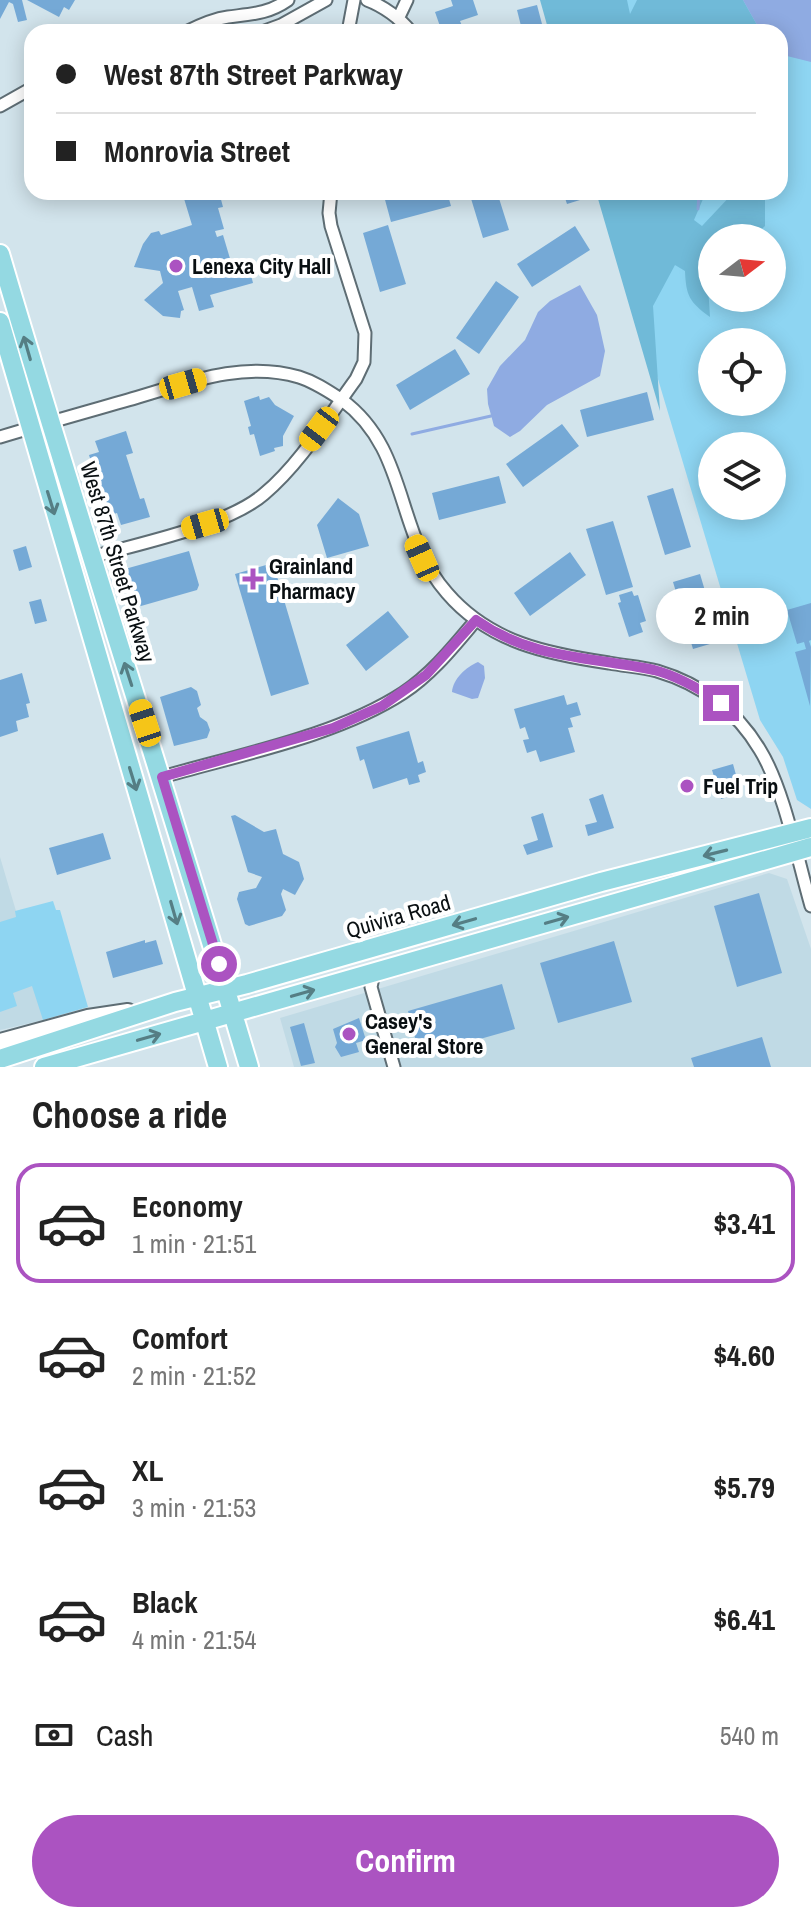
<!DOCTYPE html>
<html lang="en">
<head>
<meta charset="utf-8">
<style>
	body { margin:0; font-family:"Archivo Narrow",sans-serif; background:#f6f6f6; color:#222; height:100vh; display:flex; flex-direction:column; font-size:30px; white-space:nowrap }
	* { box-sizing:border-box; margin:0 }
	p { font-size:26px; color:#767676 }
	.icon { flex:none; width:44px; height:44px; fill:none; stroke:currentColor; stroke-width:2; stroke-linecap:round; stroke-linejoin:round }
	.map { position:relative; height:1067px; overflow:hidden }
	.details { display:flex; flex-direction:column; background:#fff; flex:1 }
	.details>* { flex:none }
	.banner { position:absolute; left:24px; top:24px; width:764px; height:176px; border-radius:24px; box-shadow:0 4px 20px #0003; display:grid; align-content:center; height:176px; padding:0 32px; background:#fff }
	.needle { width:52px; rotate:74deg }
	.controls { position:absolute; left:698px; top:224px; display:grid; gap:16px }
	.controls a { display:grid; place-items:center; width:88px; height:88px; border-radius:50%; background:#fff; box-shadow:0 4px 20px #0003; font-size:40px }
	.end { position:absolute; width:36px; height:36px; margin:-18px; border:10px solid #ab53c1; background:#fff; box-shadow:0 0 0 4px #fff }
	.from { border-radius:50% }
	.bubble { position:absolute; height:56px; border-radius:28px; background:#fff; box-shadow:0 4px 20px #0003; font-size:26px; font-weight:800; line-height:56px; text-align:center }
	.car { position:absolute; width:24px; height:48px; margin:-24px -12px; border-radius:10px; box-shadow:0 0 6px 2px #0007; background:linear-gradient(#f5c518 24%,#345 0 40%,#f5c518 0 76%,#345 0 86%,#f5c518 0) }
	.banner b { display:flex; align-items:center; gap:28px; height:76px; font-size:30px }
	.banner b+b { border-top:2px solid #e0e0e0 }
	.banner i { width:20px; height:20px; background:#222 }
	ul { padding:0; list-style:none }
	li { display:flex; align-items:center; gap:24px; height:120px; margin:0 16px 12px; padding:0 16px; border:4px solid transparent; border-radius:24px }
	li div { flex:1 }
	li b { display:block; font-size:30px }
	li em { font-style:normal; font-weight:800 }
	li.on { border-color:#ab53c1 }
	li>.icon { width:72px; height:72px; stroke-width:1.5 }
	h2 { padding:0 32px; font-size:36px; line-height:96px }
	.pay { display:flex; align-items:center; gap:20px; height:88px; padding:0 32px; font-size:30px }
	.pay p { margin-inline-start:auto }
	.primary-button { display:flex; gap:16px; margin-top:auto; padding:16px 32px }
	.primary-button a { flex:1; height:92px; border-radius:48px; background:#ab53c1; color:#fff; font-size:32px; font-weight:800; line-height:92px; text-align:center }
	.map>svg:first-child { display:block }
	.built { fill:#c0dae5 }
	.green { fill:#8ed5f2; fill-rule:evenodd }
	.forest { fill:#70bad8 }
	.water { fill:#8fabe2 }
	.lines { fill:none; stroke-linecap:round; stroke-linejoin:round }
	.stream { stroke:#8fabe2; stroke-width:3 }
	.building { fill:#75a9d6 }
	.minor-casing { stroke:#5e6d74; stroke-width:15 }
	.secondary-casing { stroke:#5e6d74; stroke-width:20 }
	.primary-casing { stroke:#fff; stroke-width:22 }
	.minor { stroke:#fff; stroke-width:11 }
	.secondary { stroke:#fff; stroke-width:16 }
	.primary { stroke:#94d9e2; stroke-width:18 }
	.oneway { stroke:#557e84 }
	.route { stroke:#ab53c1; stroke-width:10 }
	.poi-dot { fill:#ab53c1; stroke:#fff; stroke-width:3 }
	.labels { text-anchor:middle; dominant-baseline:central; stroke-width:8; stroke-linejoin:round; paint-order:stroke }
	.poi-label { font-size:22px; font-weight:bold; fill:#090f12; stroke:#fff; text-anchor:start }
	.street-label { font-size:22px; fill:#090f12; stroke:#fff }
</style>
</head>
<body>
<div class="map">
<svg width="811" height="1067" viewBox="0 0 811 1067">
	<rect width="100%" height="100%" fill="#d2e4ec"/>
	<path class="built" d="M0 857 48 1019 0 1030Z
		M769 873 787 879 811 949V1067H294L280 1018Z"/>
	<path class="green" d="M546 0H811V809L797 800 783 757 760 720 602 192H780V32H555ZM712 238H772V298H712ZM712 342H772V402H712ZM712 446H772V506H712Z
		M53 901 56 910H60L88 1007 43 1020 32 986 13 993 17 1006 0 1012V922L16 917 15 911Z"/>
	<path class="forest" d="M540 0H627L630 14 637 0H743L761 32H549Z
		M596 192H706L694 220 702 226 734 192H765V226L752 238H712V267L707 270 710 317C689 302 686 295 685 271L675 265 653 306 660 411Z"/>
	<path class="water" d="M743 0H811V62L787 56 780 58V32H761Z
		M580 285 597 315 605 351 600 376 547 405 520 431 510 437 494 426 488 404 487 389 500 366 525 340 538 312 550 301Z
		M478 662 484 666 485 678 478 698 472 699 452 692C453 679 466 667 478 662Z"/>
	<g class="lines">
		<path class="stream" d="M780 71 781 58
			M698 209 699 192
			M412 434 491 416"/>
	</g>
	<path class="building" d="M0 0H22L27 20 18 22 13 4 9 2 0 19Z
		M27 0H75L69 10 64 7 59 17Z
		M451 0H473L478 15 460 21 462 26 454 29 455 32H442L435 12 453 6Z
		M537 5 542 24 522 30 517 10Z
		M182 192H219L223 207 218 208 224 229 215 231 217 237 223 235 234 272 249 267 253 283 210 295 214 307 199 311 192 287 178 291 184 310 181 311 180 318 163 316 144 300 163 283 160 271 134 267 143 244 151 233 159 231 161 235 192 225Z
		M399 192H447L451 206 391 222 384 196Z
		M469 192H497L509 230 483 238Z
		M563 192H592L593 196 567 204Z
		M388 225 406 284 380 292 363 233Z
		M575 226 590 250 532 287 517 264Z
		M496 281 519 297 479 354 456 338Z
		M455 349 470 374 410 410 396 385Z
		M647 392 654 420 587 437 580 410Z
		M259 396 260 400 269 397 275 405 294 416 283 436V446L274 448 275 451 260 456 254 434 250 435 248 427 251 426 244 401Z
		M562 424 579 446 523 487 506 464Z
		M126 431 133 453 126 455 140 499 144 498 150 517 121 525 117 513 108 516 89 455 99 452 95 441Z
		M499 476 506 503 439 520 432 493Z
		M673 488 691 547 665 555 647 496Z
		M338 498 359 514 369 546 327 558 317 525Z
		M613 521 633 587 606 595 586 529Z
		M26 546 32 567 19 571 13 550Z
		M189 551 199 585 197 590 141 606 135 602 125 569Z
		M570 552 586 575 530 616 514 593Z
		M273 563 309 684 271 696 235 574Z
		M700 574 720 641 693 649 673 582Z
		M632 591 634 596 638 595 646 621 640 623 643 632 629 637 618 603 621 602 619 595Z
		M41 599 47 621 35 624 29 602Z
		M811 603V640L809 641 811 647 810 706 795 652 806 649 804 642 797 644 787 610Z
		M388 611 409 637 366 671 346 645Z
		M22 673 30 703 26 704 29 717 16 721 18 731 0 737V680Z
		M191 687 197 691 201 705 197 708 200 717 207 722 210 730 207 738 174 746 160 697Z
		M564 695 567 705 577 702 581 715 570 718 573 727 568 728 575 752 540 762 536 750 527 753 523 740 529 739 525 727 520 729 514 709Z
		M409 731 418 763 423 761 426 772 418 775 420 782 409 785 407 778 373 789 364 759 360 761 356 747Z
		M733 764 741 793 721 799 712 770Z
		M603 794 614 828 588 836 585 825 597 822 589 799Z
		M543 813 553 847 527 855 523 845 538 840 531 817Z
		M235 815 264 832 276 829 283 854 299 862 304 879 295 895 283 889 281 894 286 910 282 916 249 926 245 924 237 899 239 892 256 888 262 877 248 872 231 816Z
		M103 833 111 859 57 875 49 848Z
		M759 893 782 973 737 987 714 906Z
		M145 940V943L156 940 163 964 113 978 106 952Z
		M614 941 632 1002 558 1023 540 963Z
		M502 984 515 1029 420 1056 408 1011Z
		M359 1018 366 1040 356 1043 359 1052 341 1057 335 1047 337 1043 333 1029Z
		M304 1023 315 1063 301 1066 290 1027Z
		M762 1037 771 1067H694L691 1058Z"/>
	<g class="lines">
		<defs>
			<path id="minor" d="M367 0C383 6 400 18 411 32
				M398 19 407 0
				M186 32C200 25 213 19 228 17 251 14 268 14 288 0
				M262 32 281 25 326 0
				M348 32 354 0
				M0 106 32 88
				M0 437C43 424 86 412 128 400 184 384 242 360 299 377 315 382 328 391 342 400 410 450 394 533 447 593 490 643 548 654 609 663 625 666 642 667 657 671 701 684 737 711 760 750 784 789 798 861 811 906
				M92 557C140 543 227 526 264 494 301 463 328 417 356 379L364 362 365 333 331 226 329 213 331 192
				M162 777C238 755 337 736 403 693 432 674 454 646 476 620
				M374 973 371 987 394 1067"/>
			<path id="secondary" d="M0 1042 88 1018 128 1012"/>
			<path id="primary" d="M0 254C80 526 168 796 249 1067
				M0 322 218 1067
				M0 1059 175 1002 247 984 601 882 811 828
				M44 1067 811 847"/>
		</defs>
		<use href="#minor" class="minor-casing"/>
		<use href="#secondary" class="secondary-casing"/>
		<use href="#primary" class="primary-casing"/>
		<use href="#minor" class="minor"/>
		<use href="#secondary" class="secondary"/>
		<use href="#primary" class="primary"/>
	</g>
	<defs><path id="oneway-shaft" d="M-6 0H5M1.5-3L5.5 0L1.5 3" fill="none" stroke-width="1.6" stroke-linecap="round" stroke-linejoin="round" transform="scale(2)"/></defs>
	<g class="oneway">
		<use href="#oneway-shaft" transform="translate(27 348) rotate(-106)"/>
		<use href="#oneway-shaft" transform="translate(51 503) rotate(73)"/>
		<use href="#oneway-shaft" transform="translate(128 674) rotate(-108)"/>
		<use href="#oneway-shaft" transform="translate(133 779) rotate(73)"/>
		<use href="#oneway-shaft" transform="translate(715 853) rotate(166)"/>
		<use href="#oneway-shaft" transform="translate(174 913) rotate(74)"/>
		<use href="#oneway-shaft" transform="translate(557 920) rotate(-16)"/>
		<use href="#oneway-shaft" transform="translate(464 922) rotate(164)"/>
		<use href="#oneway-shaft" transform="translate(303 993) rotate(-16)"/>
		<use href="#oneway-shaft" transform="translate(149 1037) rotate(-16)"/>
	</g>
	<g class="lines">
		<path class="route" d="M219 964 162 777 333 728 382 706 426 675 476 620C533 660 589 656 654 670 678 676 700 689 721 703"/>
	</g>
	<g class="poi-dot">
		<circle cx="176" cy="266" r="8"/>
		<path d="M249 567h8v8h8v8h-8v8h-8v-8h-8v-8h8z"/>
		<circle cx="687" cy="786" r="8"/>
		<circle cx="349" cy="1034" r="8"/>
	</g>
	<g class="labels">
		<g class="poi-label">
			<text x="192" y="266">Lenexa City Hall</text>
			<text x="269" y="566">Grainland<tspan x="269" dy="25">Pharmacy</tspan></text>
			<text x="703" y="786">Fuel Trip</text>
			<text x="365" y="1021">Casey's<tspan x="365" dy="25">General Store</tspan></text>
		</g>
		<g class="street-label">
			<text transform="translate(118 562) rotate(73)">West 87th Street Parkway</text>
			<text transform="translate(398 916) rotate(-16)">Quivira Road</text>
		</g>
	</g>
</svg>
<div class="controls">
<a><svg class="needle" viewBox="-14 -14 28 28"><path d="M0-13l5 13h-10z" fill="#e53935"/><path d="M0 13l5-13h-10z" fill="#767676"/></svg></a>
<a><svg class="icon" aria-label="locate" viewBox="0 0 24 24"><circle cx="12" cy="12" r="6"/><path d="M12 2v4M12 18v4M2 12h4M18 12h4"/></svg></a>
<a><svg class="icon" aria-label="layers" viewBox="0 0 24 24"><path d="M12 4l9 5-9 5-9-5zM3 14l9 5 9-5"/></svg></a>
</div>
<i class="end from" style="left:219px;top:964px"></i>
<i class="end" style="left:721px;top:703px"></i>
<div class="bubble" style="left:656px;top:588px;width:132px">2 min</div>
<i class="car" style="left:183px;top:384px;rotate:74deg"></i>
<i class="car" style="left:319px;top:429px;rotate:217deg"></i>
<i class="car" style="left:205px;top:524px;rotate:254deg"></i>
<i class="car" style="left:422px;top:558px;rotate:336deg"></i>
<i class="car" style="left:145px;top:723px;rotate:342deg"></i>
<div class="banner">
<b><i class="from"></i>West 87th Street Parkway</b>
<b><i></i>Monrovia Street</b>
</div>
</div>
<section class="details">
<h2>Choose a ride</h2>
<ul>
<li class="on"><svg class="icon" aria-label="car" viewBox="0 0 24 24"><path d="M5 17H2v-5l4-1 3-4h7l3 4 3 1v5h-3M9 17h6M6 11h13"/><circle cx="7" cy="17" r="2"/><circle cx="17" cy="17" r="2"/></svg><div><b>Economy</b><p>1 min · 21:51</p></div><em>$3.41</em></li>
<li><svg class="icon" aria-label="car" viewBox="0 0 24 24"><path d="M5 17H2v-5l4-1 3-4h7l3 4 3 1v5h-3M9 17h6M6 11h13"/><circle cx="7" cy="17" r="2"/><circle cx="17" cy="17" r="2"/></svg><div><b>Comfort</b><p>2 min · 21:52</p></div><em>$4.60</em></li>
<li><svg class="icon" aria-label="car" viewBox="0 0 24 24"><path d="M5 17H2v-5l4-1 3-4h7l3 4 3 1v5h-3M9 17h6M6 11h13"/><circle cx="7" cy="17" r="2"/><circle cx="17" cy="17" r="2"/></svg><div><b>XL</b><p>3 min · 21:53</p></div><em>$5.79</em></li>
<li><svg class="icon" aria-label="car" viewBox="0 0 24 24"><path d="M5 17H2v-5l4-1 3-4h7l3 4 3 1v5h-3M9 17h6M6 11h13"/><circle cx="7" cy="17" r="2"/><circle cx="17" cy="17" r="2"/></svg><div><b>Black</b><p>4 min · 21:54</p></div><em>$6.41</em></li>
</ul>
<div class="pay"><svg class="icon" aria-label="cash" viewBox="0 0 24 24"><path d="M3 7h18v10H3z"/><circle cx="12" cy="12" r="2"/></svg>Cash<p>540 m</p></div>
<div class="primary-button"><a>Confirm</a></div>
</section>
</body>
</html>
